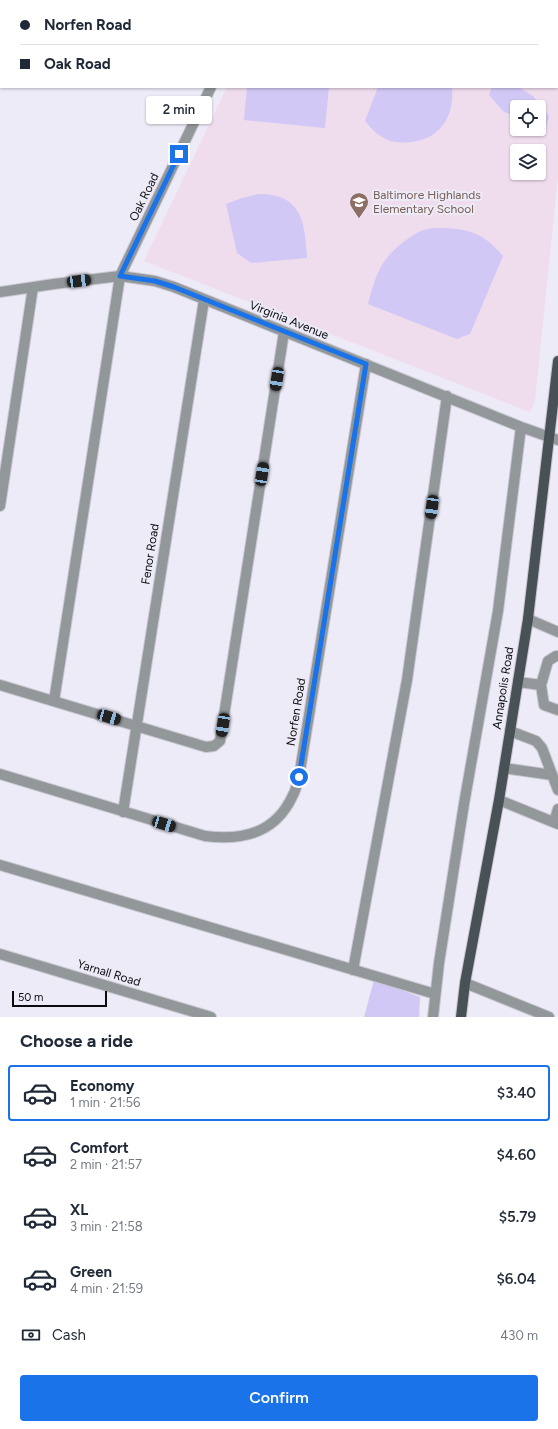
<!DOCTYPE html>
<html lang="en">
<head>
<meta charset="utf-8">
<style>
	body { margin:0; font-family:Figtree,sans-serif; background:#f6f6f7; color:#1f2937; height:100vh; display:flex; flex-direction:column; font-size:15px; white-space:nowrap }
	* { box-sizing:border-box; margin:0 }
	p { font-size:13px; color:#747a83 }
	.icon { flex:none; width:22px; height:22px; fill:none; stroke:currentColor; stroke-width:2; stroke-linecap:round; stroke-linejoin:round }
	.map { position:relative; height:1017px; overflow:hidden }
	.drawer { display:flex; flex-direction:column; background:#fff; flex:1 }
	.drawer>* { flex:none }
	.guide { position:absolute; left:0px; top:0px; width:558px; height:88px; box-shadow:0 1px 3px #0004; display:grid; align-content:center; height:88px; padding:0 20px; background:#fff }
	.controls { position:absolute; left:510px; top:100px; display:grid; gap:8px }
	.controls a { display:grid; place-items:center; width:36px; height:36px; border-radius:4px; background:#fff; box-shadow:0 1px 3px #0004; font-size:20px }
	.scale { position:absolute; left:12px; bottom:10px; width:95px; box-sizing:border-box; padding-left:4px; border:2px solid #0b0b0e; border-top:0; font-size:11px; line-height:14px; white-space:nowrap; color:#0b0b0e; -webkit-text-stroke:3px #edebf7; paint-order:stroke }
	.end { position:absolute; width:18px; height:18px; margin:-9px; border:5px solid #1a73e8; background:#fff; box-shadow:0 0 0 2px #fff }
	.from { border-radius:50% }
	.bubble { position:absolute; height:28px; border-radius:4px; background:#fff; box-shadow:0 1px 3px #0004; font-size:13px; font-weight:600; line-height:28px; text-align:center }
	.car { position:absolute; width:12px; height:24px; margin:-12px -6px; border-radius:5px; box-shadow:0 0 3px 1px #0007; background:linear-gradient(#222 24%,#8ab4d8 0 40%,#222 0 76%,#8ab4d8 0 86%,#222 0) }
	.guide b { display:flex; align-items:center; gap:14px; height:38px; font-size:15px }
	.guide b+b { border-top:1px solid #e0e1e3 }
	.guide i { width:10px; height:10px; background:#1f2937 }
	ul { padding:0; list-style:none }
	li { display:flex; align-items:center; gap:12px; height:56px; margin:0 8px 6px; padding:0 12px; border:2px solid transparent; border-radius:4px }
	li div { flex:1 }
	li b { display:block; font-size:15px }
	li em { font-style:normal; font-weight:600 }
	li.active { border-color:#1a73e8 }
	li>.icon { width:36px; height:36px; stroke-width:1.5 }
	h2 { padding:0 20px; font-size:18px; line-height:48px }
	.pay { display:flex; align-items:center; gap:10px; height:44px; padding:0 20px; font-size:15px }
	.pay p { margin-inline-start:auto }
	.primary-button { display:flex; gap:8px; margin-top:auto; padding:8px 20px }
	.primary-button a { flex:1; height:46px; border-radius:4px; background:#1a73e8; color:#fff; font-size:16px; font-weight:600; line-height:46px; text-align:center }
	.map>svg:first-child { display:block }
	.education { fill:#efdced; fill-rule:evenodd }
	.green { fill:#d1c8f6 }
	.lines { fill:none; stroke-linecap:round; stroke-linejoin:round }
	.minor-casing { stroke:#c9c7d2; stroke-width:12 }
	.major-casing { stroke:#c9c7d2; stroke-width:12 }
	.minor { stroke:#92979a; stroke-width:10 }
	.major { stroke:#485256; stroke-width:10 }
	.route { stroke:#1a73e8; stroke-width:5 }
	.labels { text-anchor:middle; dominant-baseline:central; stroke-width:4; stroke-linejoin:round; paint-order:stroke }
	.education-label { font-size:12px; fill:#785e54; stroke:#edebf7; text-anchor:start }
	.street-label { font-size:12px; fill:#0b0b0e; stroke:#edebf7 }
</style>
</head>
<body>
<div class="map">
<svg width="558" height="1017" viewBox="0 0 558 1017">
	<rect width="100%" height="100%" fill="#edebf7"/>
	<path class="education" d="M268 0H558V176L535 400 530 412 144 261 227 87H557V1H268ZM517 107H539V129H517ZM517 151H539V173H517Z"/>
	<path class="green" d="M247 87H329L325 128 244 120Z
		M378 87H452C455 116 440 139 411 142 403 143 393 143 386 139 377 135 371 128 365 121Z
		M492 87 520 88 533 96 549 116 546 130 539 127V107H517V117L504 112 489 95Z
		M259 194C302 194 305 222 307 258L251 263 237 253 226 204 242 198Z
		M442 228C472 229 484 234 503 256L470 334 457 339 368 304C376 275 380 259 405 241 410 237 417 232 424 230 429 228 436 228 442 228Z
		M374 980 420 997 419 1017H364Z"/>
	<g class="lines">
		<defs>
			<path id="minor" d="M253 1V0
				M532 1V0
				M557 59H558
				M0 292 54 284 120 276 155 281 174 287 521 427 558 440
				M0 506 33 287
				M528 619 558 632
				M518 682 541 685 544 705 558 710
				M0 685 206 747 214 746 220 741 284 332
				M541 685 548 661 556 656H558
				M54 701 120 276 211 87
				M510 731 536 741 542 748 558 790
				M504 768 552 775
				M0 774 205 836C243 841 276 833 293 795 296 790 297 783 299 777L366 364
				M499 800 558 824
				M123 812 204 300
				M554 822 558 809
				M0 865 435 994
				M0 954 211 1017
				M353 970 407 680 447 396
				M465 983 549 1017
				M433 1017 439 963 464 804 498 611 521 427"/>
			<path id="major" d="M461 1017 465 983 499 800 528 619 558 361"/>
		</defs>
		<use href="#minor" class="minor-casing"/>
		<use href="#major" class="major-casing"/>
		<use href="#minor" class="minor"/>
		<use href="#major" class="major"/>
	</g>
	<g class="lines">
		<path class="route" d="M179 154 120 276 155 281 174 287 366 364 299 777"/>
	</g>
	<defs>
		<symbol id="school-pin" viewBox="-11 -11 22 30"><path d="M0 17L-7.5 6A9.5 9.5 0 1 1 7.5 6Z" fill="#8d6e63" stroke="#edebf7"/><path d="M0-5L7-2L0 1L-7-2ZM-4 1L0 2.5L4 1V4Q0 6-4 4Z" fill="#fff"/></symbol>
	</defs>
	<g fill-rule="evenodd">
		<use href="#school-pin" x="348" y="191" width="22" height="30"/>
	</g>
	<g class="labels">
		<g class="education-label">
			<text x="373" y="195">Baltimore Highlands<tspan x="373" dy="14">Elementary School</tspan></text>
		</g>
		<g class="street-label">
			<text transform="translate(144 197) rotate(-64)">Oak Road</text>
			<text transform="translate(289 320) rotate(22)">Virginia Avenue</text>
			<text transform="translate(150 554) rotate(-81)">Fenor Road</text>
			<text transform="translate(503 688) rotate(-81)">Annapolis Road</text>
			<text transform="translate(296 712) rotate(-81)">Norfen Road</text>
			<text transform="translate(109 973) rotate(17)">Yarnall Road</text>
		</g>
	</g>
</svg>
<div class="controls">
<a><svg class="icon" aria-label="locate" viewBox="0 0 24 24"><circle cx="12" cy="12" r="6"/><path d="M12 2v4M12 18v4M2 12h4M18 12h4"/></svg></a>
<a><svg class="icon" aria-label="layers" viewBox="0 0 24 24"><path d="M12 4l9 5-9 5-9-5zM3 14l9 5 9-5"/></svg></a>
</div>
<div class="scale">50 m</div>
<i class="end from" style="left:299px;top:777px"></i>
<i class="end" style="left:179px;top:154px"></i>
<div class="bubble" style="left:146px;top:96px;width:66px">2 min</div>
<i class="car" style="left:79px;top:281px;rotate:83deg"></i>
<i class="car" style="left:277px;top:379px;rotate:189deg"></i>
<i class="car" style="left:262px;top:474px;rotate:9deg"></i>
<i class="car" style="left:432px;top:507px;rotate:188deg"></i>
<i class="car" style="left:109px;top:717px;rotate:106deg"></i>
<i class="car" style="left:223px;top:725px;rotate:189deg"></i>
<i class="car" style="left:164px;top:824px;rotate:107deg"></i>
<div class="guide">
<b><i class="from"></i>Norfen Road</b>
<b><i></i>Oak Road</b>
</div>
</div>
<section class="drawer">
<h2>Choose a ride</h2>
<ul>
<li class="active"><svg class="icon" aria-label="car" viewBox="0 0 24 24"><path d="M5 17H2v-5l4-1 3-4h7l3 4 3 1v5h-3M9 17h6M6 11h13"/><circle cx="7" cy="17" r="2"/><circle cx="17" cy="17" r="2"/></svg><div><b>Economy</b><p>1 min · 21:56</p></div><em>$3.40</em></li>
<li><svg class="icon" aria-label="car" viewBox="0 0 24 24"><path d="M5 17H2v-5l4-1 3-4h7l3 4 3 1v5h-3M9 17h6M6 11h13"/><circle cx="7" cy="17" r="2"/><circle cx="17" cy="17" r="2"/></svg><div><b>Comfort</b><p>2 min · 21:57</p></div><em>$4.60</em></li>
<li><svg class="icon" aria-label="car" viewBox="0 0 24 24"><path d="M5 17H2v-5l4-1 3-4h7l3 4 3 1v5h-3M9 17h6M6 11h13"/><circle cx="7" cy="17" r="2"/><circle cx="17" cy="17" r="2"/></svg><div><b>XL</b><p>3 min · 21:58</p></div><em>$5.79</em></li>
<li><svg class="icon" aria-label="car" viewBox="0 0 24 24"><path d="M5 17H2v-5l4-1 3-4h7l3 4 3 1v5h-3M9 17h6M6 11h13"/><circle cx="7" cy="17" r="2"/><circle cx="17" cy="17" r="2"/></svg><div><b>Green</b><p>4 min · 21:59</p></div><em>$6.04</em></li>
</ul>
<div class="pay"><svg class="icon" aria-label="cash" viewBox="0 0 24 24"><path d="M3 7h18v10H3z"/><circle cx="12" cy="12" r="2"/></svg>Cash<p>430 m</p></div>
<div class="primary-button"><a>Confirm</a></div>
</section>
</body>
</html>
